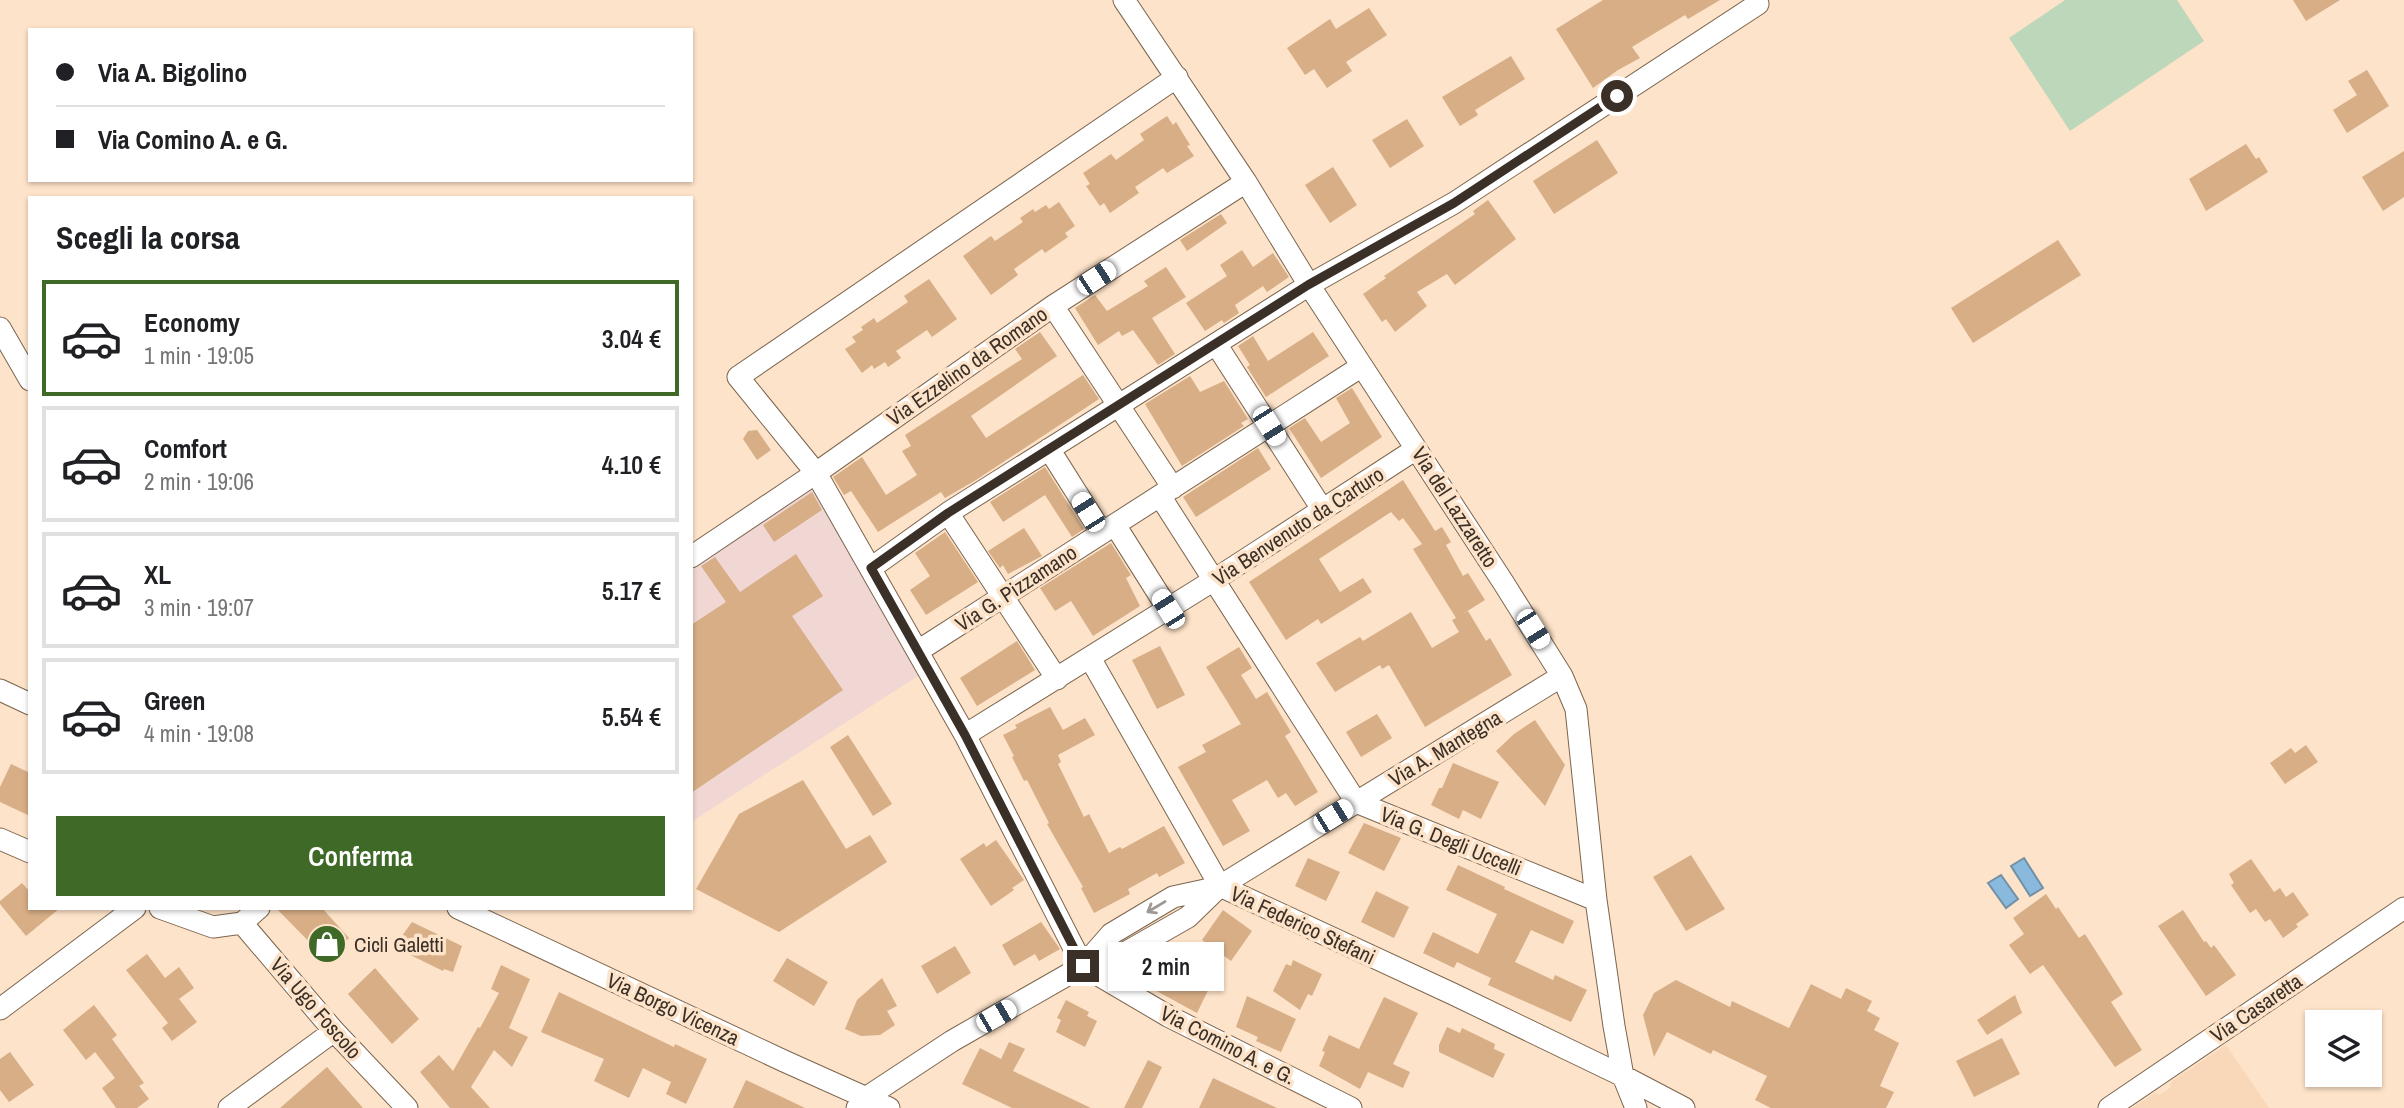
<!DOCTYPE html>
<html lang="it">
<head>
<meta charset="utf-8">
<style>
	body { margin:0; font-family:"Archivo Narrow",sans-serif; background:#f6f6f6; color:#202124; height:100vh; display:flex; flex-direction:column; font-size:26px; white-space:nowrap }
	* { box-sizing:border-box; margin:0 }
	p { font-size:23px; color:#757577 }
	.icon { flex:none; width:38px; height:38px; fill:none; stroke:currentColor; stroke-width:2; stroke-linecap:round; stroke-linejoin:round }
	.map { position:relative; flex:1; overflow:hidden }
	.sheet { position:absolute; left:28px; top:196px; width:665px; height:714px; display:flex; flex-direction:column; background:#fff; border-radius:0px; box-shadow:0 2px 5px #0004 }
	.sheet>* { flex:none }
	.banner { position:absolute; left:28px; top:28px; width:665px; height:154px; border-radius:0px; box-shadow:0 2px 5px #0004; display:grid; align-content:center; height:154px; padding:0 28px; background:#fff }
	.tools { position:absolute; left:2305px; top:1010px; display:grid; gap:14px }
	.tools a { display:grid; place-items:center; width:77px; height:77px; border-radius:0px; background:#fff; box-shadow:0 2px 5px #0004; font-size:35px }
	.end { position:absolute; width:32px; height:32px; margin:-16px; border:9px solid #3b3027; background:#fff; box-shadow:0 0 0 4px #fff }
	.from { border-radius:50% }
	.bubble { position:absolute; height:49px; border-radius:0px; background:#fff; box-shadow:0 2px 5px #0004; font-size:23px; font-weight:600; line-height:49px; text-align:center }
	.car { position:absolute; width:21px; height:42px; margin:-21px -10px; border-radius:9px; box-shadow:0 0 5px 2px #0007; background:linear-gradient(#fff 24%,#345 0 40%,#fff 0 76%,#345 0 86%,#fff 0) }
	.banner b { display:flex; align-items:center; gap:24px; height:66px; font-size:26px }
	.banner b+b { border-top:2px solid #e0e0e0 }
	.banner i { width:18px; height:18px; background:#202124 }
	ul { padding:0; list-style:none }
	li { display:flex; align-items:center; gap:21px; height:116px; margin:0 14px 10px; padding:0 14px; border:4px solid #e0e0e0; border-radius:0px }
	li div { flex:1 }
	li b { display:block; font-size:26px }
	li em { font-style:normal; font-weight:600 }
	li.on { border-color:#3e6927 }
	li>.icon { width:63px; height:63px; stroke-width:1.5 }
	h2 { padding:0 28px; font-size:32px; line-height:84px }
	.button { display:flex; gap:14px; margin-top:auto; padding:14px 28px }
	.button a { flex:1; height:80px; border-radius:0px; background:#3e6927; color:#fff; font-size:28px; font-weight:600; line-height:80px; text-align:center }
	.map>svg:first-child { display:block }
	.built { fill:#f8d8b8 }
	.industrial { fill:#f1d7d3 }
	.green { fill:#bcd7b9 }
	.water { fill:#89b9dd; stroke:#7290a6; stroke-width:2 }
	.building { fill:#d7ae86 }
	.lines { fill:none; stroke-linecap:round; stroke-linejoin:round }
	.minor-casing { stroke:#7c654e; stroke-width:23 }
	.minor { stroke:#fff; stroke-width:21 }
	.oneway { stroke:#9d9893 }
	.route { stroke:#3b3027; stroke-width:9 }
	.labels { text-anchor:middle; dominant-baseline:central; stroke-width:7; stroke-linejoin:round; paint-order:stroke }
	.street-label { font-size:21px; fill:#3b3027; stroke:#fde3c9 }
	.poi-label { font-size:21px; fill:#3b3027; stroke:#fde3c9; text-anchor:start }
</style>
</head>
<body>
<div class="map">
<svg width="2404" height="1108" viewBox="0 0 2404 1108">
	<rect width="100%" height="100%" fill="#fde3c9"/>
	<path class="built" d="M2226 1045 2269 1108H2132L2155 1093 2159 1095 2170 1088 2171 1082Z"/>
	<path class="industrial" d="M811 483 921 674 691 822V565Z"/>
	<path class="green" d="M2065 0H2177L2204 41 2070 131 2009 38Z"/>
	<path class="water" d="M2024 858 2043 888 2030 896 2011 866Z
		M2001 875 2018 899 2006 908 1988 883Z"/>
	<path class="building" d="M1603 0H1720L1688 19 1685 15 1632 47 1640 58 1618 70 1593 88 1556 29Z
		M2293 0H2340L2306 21Z
		M1369 8 1387 35 1346 62 1352 71 1327 88 1314 69 1305 75 1287 48 1330 19 1336 29Z
		M1511 56 1525 79 1475 110 1478 115 1460 126 1442 97Z
		M2367 70 2389 106 2347 133 2333 110 2357 95 2348 81Z
		M1167 116 1173 125 1176 122 1190 145 1187 146 1194 156 1167 173 1163 168 1135 187 1139 193 1110 213 1104 203 1100 206 1086 186 1090 184 1083 173 1111 154 1116 160 1144 140 1140 134Z
		M1407 119 1424 146 1390 168 1372 140Z
		M1597 140 1618 173 1554 214 1533 181Z
		M2246 144 2256 159 2259 157 2268 172 2206 211 2189 179Z
		M2404 151V197L2383 211 2362 177Z
		M1333 167 1357 205 1330 223 1305 185Z
		M1488 200 1516 239 1455 285 1447 274 1417 292 1427 306 1395 332 1386 319 1382 322 1363 294 1386 278 1384 276 1475 214 1473 211Z
		M1059 202 1075 226 1065 233 1068 237 1045 253 1042 249 1014 269 1018 275 991 295 963 256 991 236 995 241 1023 222 1020 218 1033 209 1035 212 1046 205 1049 209Z
		M1221 214 1227 223 1187 251 1180 240Z
		M2058 240 2081 275 1973 343 1951 308Z
		M1242 250 1253 267 1273 253 1289 277 1267 292 1263 286 1235 305 1239 313 1224 323 1222 320 1205 331 1186 303 1227 276 1220 265Z
		M1166 267 1186 297 1152 318 1175 354 1158 365 1133 330 1122 336 1119 331 1098 345 1075 308 1095 295 1107 311 1148 286 1144 281Z
		M929 279 957 319 932 337 927 330 896 351 901 358 888 367 885 362 874 369 872 365 862 373 845 349 856 342 852 337 863 330 861 327 874 318 877 323 908 302 904 296Z
		M1040 332 1057 356 971 416 986 438 1083 375 1099 399 976 480 945 498 941 492 878 532 851 491 844 495 833 477 862 457 886 495 917 475 902 451 911 446 905 435 1022 359 1015 349Z
		M1313 332 1329 356 1266 397 1247 367 1250 365 1238 346 1253 336 1268 361Z
		M1190 376 1200 392 1224 381 1248 419 1241 423 1244 426 1182 466 1145 404Z
		M1352 388 1382 437 1321 478 1289 428 1305 418 1321 442 1350 423 1336 398Z
		M757 430 771 450 757 460 743 439 748 431Z
		M1258 448 1271 469 1196 517 1183 497Z
		M1045 467 1084 529 1072 537 1045 495 1003 522 990 502Z
		M1403 480 1435 531 1442 527 1451 542 1446 545 1463 576 1468 573 1485 600 1461 615 1468 611 1486 641 1490 638 1512 675 1425 727 1389 665 1382 669 1380 665 1335 692 1316 663 1360 637 1363 641 1411 612 1432 648 1459 632 1452 620 1456 618 1413 549 1422 544 1403 518 1399 521 1391 512 1319 559 1340 592 1363 578 1372 592 1321 624 1318 619 1286 640 1249 582Z
		M812 492 822 510 774 542 763 525Z
		M1024 528 1042 556 1008 574 1003 565 1000 568 988 551Z
		M945 532 978 582 926 615 910 590 930 576 915 553Z
		M1111 543 1131 575 1126 578 1140 606 1093 636 1071 601 1055 611 1040 588Z
		M796 554 823 596 792 616 843 690 691 793V625L726 602 701 566 715 557 740 592Z
		M1017 641 1035 670 977 706 960 678Z
		M1160 646 1185 695 1157 709 1132 660Z
		M1239 647 1252 668 1241 675 1256 699 1267 692 1291 732 1285 736 1318 792 1295 806 1286 793 1278 798 1267 780 1232 800 1250 831 1223 846 1178 767 1206 752 1202 745 1241 724 1206 667Z
		M1050 707 1063 730 1085 718 1095 735 1058 755 1061 762 1058 764 1084 817 1089 814 1109 853 1120 847 1122 849 1164 826 1185 863 1159 877 1157 873 1128 889 1130 894 1094 913 1081 888 1083 887 1047 824 1049 823 1027 780 1024 781 1012 757 1014 756 1003 735 1017 728 1015 725Z
		M1377 714 1392 738 1361 757 1346 732Z
		M1535 720 1565 765 1545 806 1496 751 1514 734Z
		M848 735 892 804 873 816 830 747Z
		M2306 745 2318 762 2285 784 2270 763 2291 748 2295 753Z
		M1453 763 1499 782 1481 819 1463 810 1459 819 1431 805 1439 788H1442Z
		M11 764 30 773V816L0 802V787Z
		M803 780 846 849 870 835 887 862 779 932 696 889 739 814Z
		M1364 823 1401 838 1384 871 1348 853Z
		M996 840 1024 880 1012 888 1014 890 991 906 960 859 984 843 986 847Z
		M1691 855 1725 909 1686 931 1653 877Z
		M1308 858 1340 872 1326 901 1295 886Z
		M2251 859 2274 892 2280 888 2286 897 2293 892 2309 915 2296 924 2298 927 2283 938 2270 919 2265 922 2256 909 2250 913 2231 885 2234 883 2229 874Z
		M1458 865 1505 887 1504 889 1574 921 1563 944 1531 930 1515 962 1553 980 1555 975 1587 990 1571 1022 1488 985 1491 978 1457 962 1454 968 1423 953 1433 932 1478 954 1497 914 1446 890Z
		M22 883 30 892V908H60L26 936 0 904V901Z
		M1376 891 1409 907 1394 938 1361 922Z
		M2046 894 2056 909 2058 907 2079 938 2085 934 2123 994 2111 1002 2142 1050 2115 1067 2043 965 2030 974 2009 945 2024 934 2013 918Z
		M276 908H322L349 938 327 960Z
		M1223 910 1252 931 1231 961 1202 940Z
		M2183 910 2204 942 2206 941 2211 948 2214 945 2236 975 2206 996 2158 926Z
		M412 922 462 946 453 972 444 969 443 971 394 947Z
		M1041 922 1060 949 1039 961 1035 954 1014 966 1002 945Z
		M955 946 971 973 937 994 921 966Z
		M147 954 165 978 179 967 194 988 179 999 197 1022 172 1041 162 1028 168 1023 126 970Z
		M1165 957 1213 980 1197 1013 1153 989Z
		M787 958 828 982 814 1006 773 981Z
		M1293 960 1322 974 1312 996 1308 994 1300 1010 1273 991 1286 964 1291 966Z
		M501 965 530 979 509 1028 528 1037 512 1067 494 1050 471 1087 490 1108H450L420 1072 439 1055 453 1071 478 1027 480 1028 499 993 491 989Z
		M375 968 419 1019 392 1044 348 994Z
		M882 978 897 1006 887 1011 895 1025 880 1035 861 1036 845 1029 857 1000Z
		M1676 980 1730 1007 1732 1001 1789 1028 1811 984 1841 999 1846 988 1872 1001 1867 1011 1880 1018 1874 1030 1899 1043 1880 1086 1894 1092 1886 1108H1771L1755 1100 1767 1076 1713 1050 1711 1054 1667 1032 1654 1057 1643 1015 1654 993Z
		M559 992 674 1047 675 1044 707 1059 686 1104 666 1094 671 1082 643 1068 629 1098 594 1081 604 1059 541 1032Z
		M2015 995 2022 1013 1987 1035 1977 1020Z
		M1247 996 1296 1019 1281 1052 1256 1041 1258 1037 1236 1027Z
		M1384 997 1418 1013 1393 1064 1410 1072 1403 1088 1368 1072 1360 1089 1319 1066 1325 1052 1322 1051 1329 1035 1359 1049Z
		M1066 1000 1089 1012 1087 1016 1097 1021 1085 1047 1056 1032 1061 1020 1057 1018Z
		M94 1005 117 1035 112 1039 144 1083 139 1086 149 1099 137 1108H116L102 1088 115 1078 95 1052 86 1060 63 1030Z
		M1447 1027 1460 1033 1462 1028 1495 1044 1494 1049 1505 1054 1493 1078 1439 1052V1045Z
		M2002 1038 2020 1074 1974 1097 1956 1061Z
		M1009 1042 1025 1049 1013 1071 1091 1108H1012L962 1084 980 1048 1001 1059Z
		M10 1052 34 1085 9 1102 0 1090V1059Z
		M1148 1060 1162 1067 1142 1108H1124Z
		M327 1067 363 1108H280Z
		M1213 1078 1277 1108H1199Z
		M746 1080 805 1108H733Z"/>
	<g class="lines">
		<defs>
			<path id="minor" d="M1124 0 1246 182 1309 285 1503 582 1562 676 1576 709 1596 900 1614 1026 1623 1076 1636 1108
				M1177 77 738 377 816 473 965 735 1083 966 1168 1016 1351 1108
				M1053 306 1173 488
				M0 328 30 380
				M1216 344 1322 509
				M1049 449 1102 533
				M1160 496 1356 802 1596 900
				M948 513 1057 679
				M1115 525 1168 609
				M691 557 816 473 1053 306 1246 182
				M871 568 948 513 1309 285 1454 203 1758 4
				M918 651 1362 366
				M1090 658 1220 886 1453 994 1623 1076 1684 1108
				M0 690 30 704
				M965 735 1214 580 1416 449
				M0 839 30 852
				M160 908 213 927 242 923
				M259 908 242 923 334 1031 407 1108
				M458 908 784 1061 889 1108
				M1083 966 1111 934 1173 897 1219 887
				M0 1009 135 908
				M229 1108 334 1031
				M857 1108 867 1097 952 1041 1083 966 1123 954 1188 917 1220 886 1562 676
				M2109 1108 2404 908"/>
		</defs>
		<use href="#minor" class="minor-casing"/>
		<use href="#minor" class="minor"/>
	</g>
	<defs><path id="oneway-shaft" d="M-6 0H5M1.5-3L5.5 0L1.5 3" fill="none" stroke-width="1.6" stroke-linecap="round" stroke-linejoin="round" transform="scale(1.75)"/></defs>
	<use class="oneway" href="#oneway-shaft" transform="translate(1156 907) rotate(149)"/>
	<g class="lines">
		<path class="route" d="M1083 966 965 735 871 568 948 513 1308 285 1454 203 1617 96"/>
	</g>
	<defs>
		<symbol id="shop-disc" viewBox="-11 -11 22 22"><circle r="9.5" fill="#3e6927" stroke="#fde3c9"/><path d="M-5-2.5h2.3a2.7 3.5 0 0 1 5.4 0H5L5.5 6h-11ZM-1.5-2.5h3a1.5 2.3 0 0 0-3 0Z" fill="#fff"/></symbol>
	</defs>
	<g fill-rule="evenodd">
		<use href="#shop-disc" x="305" y="922" width="44" height="44"/>
	</g>
	<g class="labels">
		<g class="street-label">
			<text transform="translate(967 366) rotate(-35)">Via Ezzelino da Romano</text>
			<text transform="translate(1455 507) rotate(57)">Via del Lazzaretto</text>
			<text transform="translate(1298 526) rotate(-33)">Via Benvenuto da Carturo</text>
			<text transform="translate(1016 588) rotate(-33)">Via G. Pizzamano</text>
			<text transform="translate(1445 748) rotate(-31)">Via A. Mantegna</text>
			<text transform="translate(1451 841) rotate(22)">Via G. Degli Uccelli</text>
			<text transform="translate(1303 925) rotate(25)">Via Federico Stefani</text>
			<text transform="translate(316 1008) rotate(49)">Via Ugo Foscolo</text>
			<text transform="translate(2256 1008) rotate(-34)">Via Casaretta</text>
			<text transform="translate(673 1009) rotate(25)">Via Borgo Vicenza</text>
			<text transform="translate(1228 1045) rotate(27)">Via Comino A. e G.</text>
		</g>
		<g class="poi-label">
			<text x="354" y="944">Cicli Galetti</text>
		</g>
	</g>
</svg>
<div class="tools">
<a><svg class="icon" aria-label="layers" viewBox="0 0 24 24"><path d="M12 4l9 5-9 5-9-5zM3 14l9 5 9-5"/></svg></a>
</div>
<i class="end from" style="left:1617px;top:96px"></i>
<i class="end" style="left:1083px;top:966px"></i>
<div class="bubble" style="left:1108px;top:942px;width:116px">2 min</div>
<i class="car" style="left:1096px;top:278px;rotate:57deg"></i>
<i class="car" style="left:1269px;top:426px;rotate:148deg"></i>
<i class="car" style="left:1088px;top:512px;rotate:328deg"></i>
<i class="car" style="left:1168px;top:609px;rotate:328deg"></i>
<i class="car" style="left:1533px;top:629px;rotate:148deg"></i>
<i class="car" style="left:1333px;top:816px;rotate:58deg"></i>
<i class="car" style="left:996px;top:1016px;rotate:60deg"></i>
<div class="banner">
<b><i class="from"></i>Via A. Bigolino</b>
<b><i></i>Via Comino A. e G.</b>
</div>
<section class="sheet">
<h2>Scegli la corsa</h2>
<ul>
<li class="on"><svg class="icon" aria-label="car" viewBox="0 0 24 24"><path d="M5 17H2v-5l4-1 3-4h7l3 4 3 1v5h-3M9 17h6M6 11h13"/><circle cx="7" cy="17" r="2"/><circle cx="17" cy="17" r="2"/></svg><div><b>Economy</b><p>1 min · 19:05</p></div><em>3.04 €</em></li>
<li><svg class="icon" aria-label="car" viewBox="0 0 24 24"><path d="M5 17H2v-5l4-1 3-4h7l3 4 3 1v5h-3M9 17h6M6 11h13"/><circle cx="7" cy="17" r="2"/><circle cx="17" cy="17" r="2"/></svg><div><b>Comfort</b><p>2 min · 19:06</p></div><em>4.10 €</em></li>
<li><svg class="icon" aria-label="car" viewBox="0 0 24 24"><path d="M5 17H2v-5l4-1 3-4h7l3 4 3 1v5h-3M9 17h6M6 11h13"/><circle cx="7" cy="17" r="2"/><circle cx="17" cy="17" r="2"/></svg><div><b>XL</b><p>3 min · 19:07</p></div><em>5.17 €</em></li>
<li><svg class="icon" aria-label="car" viewBox="0 0 24 24"><path d="M5 17H2v-5l4-1 3-4h7l3 4 3 1v5h-3M9 17h6M6 11h13"/><circle cx="7" cy="17" r="2"/><circle cx="17" cy="17" r="2"/></svg><div><b>Green</b><p>4 min · 19:08</p></div><em>5.54 €</em></li>
</ul>
<div class="button"><a>Conferma</a></div>
</section>
</div>
</body>
</html>
